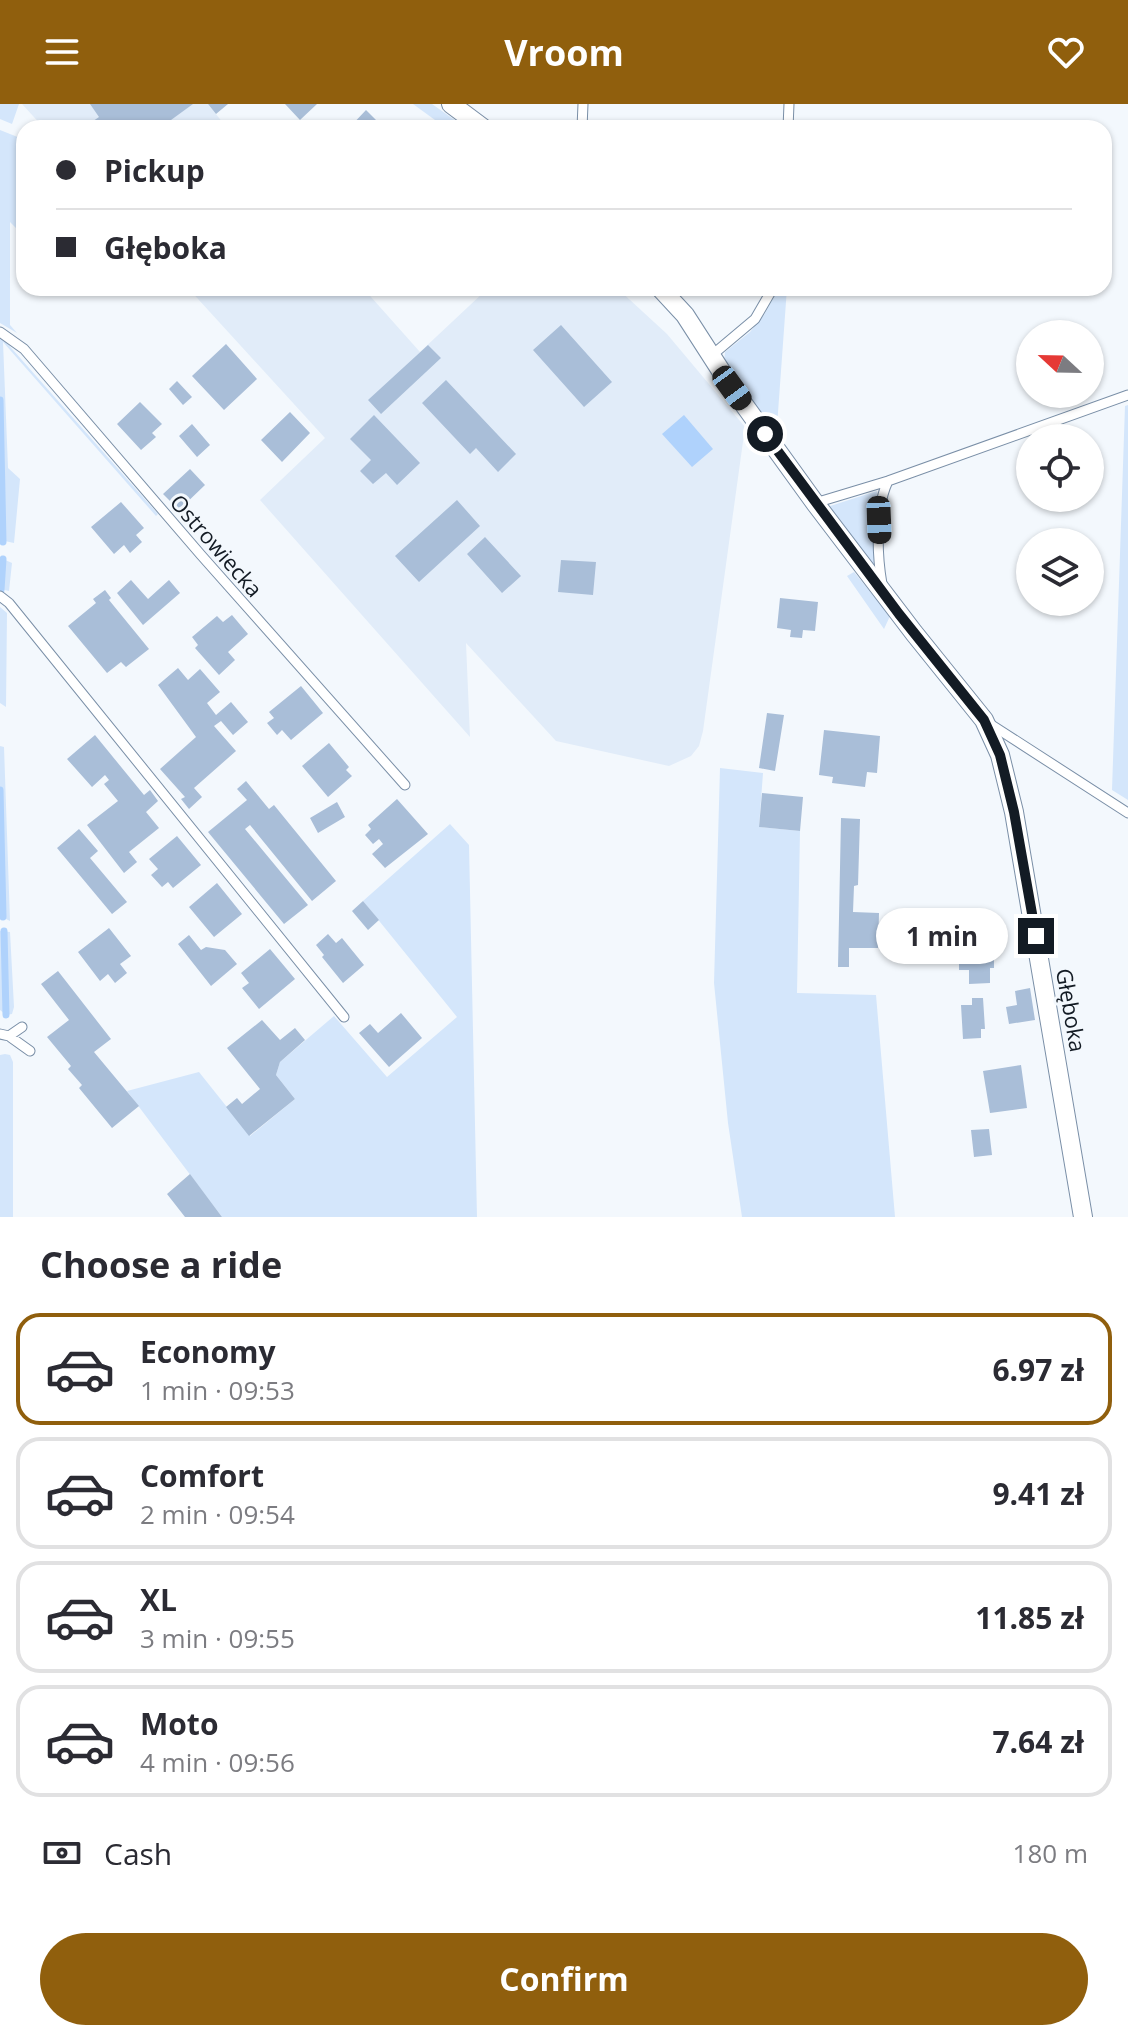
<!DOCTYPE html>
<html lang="en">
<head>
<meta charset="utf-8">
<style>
	body { margin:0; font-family:"Open Sans",sans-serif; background:#f2f2f3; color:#2b2b33; height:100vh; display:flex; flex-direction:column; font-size:30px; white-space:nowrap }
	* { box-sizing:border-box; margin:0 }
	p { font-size:26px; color:#7c7c81 }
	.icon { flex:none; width:44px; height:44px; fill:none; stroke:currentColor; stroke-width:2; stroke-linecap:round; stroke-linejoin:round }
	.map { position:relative; height:1113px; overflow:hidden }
	.side { display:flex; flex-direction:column; background:#fff; flex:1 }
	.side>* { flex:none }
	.guide { position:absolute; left:16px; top:16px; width:1096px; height:176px; border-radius:24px; box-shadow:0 2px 6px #0004; display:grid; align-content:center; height:176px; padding:0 40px; background:#fff }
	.needle { width:52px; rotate:292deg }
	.controls { position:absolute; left:1016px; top:216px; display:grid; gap:16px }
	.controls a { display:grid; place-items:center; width:88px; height:88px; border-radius:50%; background:#fff; box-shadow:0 2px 6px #0004; font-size:40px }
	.end { position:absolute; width:36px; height:36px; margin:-18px; border:10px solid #131b24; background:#fff; box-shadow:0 0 0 4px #fff }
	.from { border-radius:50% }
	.bubble { position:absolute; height:56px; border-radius:28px; background:#fff; box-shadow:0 2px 6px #0004; font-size:26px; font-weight:700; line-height:56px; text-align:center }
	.car { position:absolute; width:24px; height:48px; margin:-24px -12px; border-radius:10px; box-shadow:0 0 6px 2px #0007; background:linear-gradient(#222 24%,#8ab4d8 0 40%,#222 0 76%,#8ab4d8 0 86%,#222 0) }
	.guide b { display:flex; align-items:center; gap:28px; height:76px; font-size:30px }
	.guide b+b { border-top:2px solid #e1e1e2 }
	.guide i { width:20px; height:20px; background:#2b2b33 }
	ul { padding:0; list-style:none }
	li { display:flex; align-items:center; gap:24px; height:112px; margin:0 16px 12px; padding:0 24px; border:4px solid #e1e1e2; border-radius:24px }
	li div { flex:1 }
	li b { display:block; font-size:30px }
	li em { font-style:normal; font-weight:700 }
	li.current { border-color:#905f0d }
	li>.icon { width:72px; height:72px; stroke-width:1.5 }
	h2 { padding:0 40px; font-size:36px; line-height:96px }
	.pay { display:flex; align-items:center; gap:20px; height:88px; padding:0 40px; font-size:30px }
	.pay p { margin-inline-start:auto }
	.action { display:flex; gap:16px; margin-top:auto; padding:16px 40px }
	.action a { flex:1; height:92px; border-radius:48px; background:#905f0d; color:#fff; font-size:32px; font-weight:700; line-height:92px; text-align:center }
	header { display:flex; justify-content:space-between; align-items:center; height:104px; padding:0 40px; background:#905f0d; color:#fff; font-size:36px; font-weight:700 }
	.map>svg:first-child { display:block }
	.built { fill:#e1ecf9 }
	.green { fill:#d4e6fb }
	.water { fill:#afd2fc }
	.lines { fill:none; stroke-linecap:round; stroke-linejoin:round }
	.stream { stroke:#afd2fc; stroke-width:7 }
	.building { fill:#a9bed8 }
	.lane-casing { stroke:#7a8fa7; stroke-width:11 }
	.street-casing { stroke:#7a8fa7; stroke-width:20 }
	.lane { stroke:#fff; stroke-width:9 }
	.street { stroke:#fff; stroke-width:18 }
	.route { stroke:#131b24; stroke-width:10 }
	.labels { text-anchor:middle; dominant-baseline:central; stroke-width:6; stroke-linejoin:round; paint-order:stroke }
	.street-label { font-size:22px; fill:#131b24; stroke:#f3f8fd }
</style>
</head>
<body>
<header><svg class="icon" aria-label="menu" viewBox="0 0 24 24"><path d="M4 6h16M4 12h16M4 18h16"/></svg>Vroom<svg class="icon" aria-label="heart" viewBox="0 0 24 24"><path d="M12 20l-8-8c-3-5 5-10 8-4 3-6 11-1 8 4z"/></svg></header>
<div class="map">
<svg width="1128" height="1113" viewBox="0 0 1128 1113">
	<rect width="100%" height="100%" fill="#f3f8fd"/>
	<path class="built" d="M22 0H208L227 24H44Z
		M188 184H363L420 248 485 187V184H617L667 230 745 323 703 627 699 642 691 652 669 662 556 637 466 539 470 633 260 396 325 334Z"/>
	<path class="green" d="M0 0H19L12 20 0 15Z
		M413 0H432L466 24H446Z
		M0 26 20 34 21 129 10 118V221L17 229 0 219Z
		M779 184H787L776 336 724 257 725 248 750 228 764 211Z
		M0 233 6 238 158 410 156 412 3 238 8 364 20 375 14 439 0 436Z
		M1128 301V696L1112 686 1125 302Z
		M877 387 875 467 827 403Z
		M3 455 12 459 9 487 0 485V456Z
		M854 468 890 512 884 525 847 472Z
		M0 503 7 509 6 603 0 599Z
		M0 642 4 643 10 817 0 812Z
		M720 664 763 669 759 723 800 727 797 889 876 891 895 1113H742L728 1019 714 879Z
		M450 720 469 741 477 1113H222L127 987 199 968 250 1032 295 995 276 971 280 958 334 912 387 973 457 913 363 797Z
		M0 827 10 828 14 903 12 910 6 911 0 906Z
		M5 950 10 951 13 958V1113H0V951Z"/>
	<path class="water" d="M684 311 713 345 692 363 662 330Z"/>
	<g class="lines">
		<path class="stream" d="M0 296 3 438
			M1 486 3 455
			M0 686 3 813
			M4 827 6 911"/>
	</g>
	<path class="building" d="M90 0H193L160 24H83L99 13Z
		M208 0H228L216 10Z
		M285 0H317L300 16Z
		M366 6 384 24H349Z
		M561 221 612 278 584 303 533 246Z
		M226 240 257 275 224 306 192 272Z
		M428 241 441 254 381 310 368 296Z
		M446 276 516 350 498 368 476 344 470 350 422 299Z
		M177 277 192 293 183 301 169 285Z
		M140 298 162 320 152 329 156 333 141 346 117 320Z
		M290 308 310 329 282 358 261 336Z
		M374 311 420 359 397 381 386 369 373 380 360 367 371 356 350 335Z
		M192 320 210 341 197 353 179 332Z
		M190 365 205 381 179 406 163 390Z
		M457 396 480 422 419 478 395 452Z
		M121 398 144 424 136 431 142 438 130 449 124 441 114 450 91 423Z
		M485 433 521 472 502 489 467 450Z
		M561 456 596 458 593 491 558 488Z
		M131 476 148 495 169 476 180 489 143 521 117 489Z
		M105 486 111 494 109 496 149 545 126 563 121 558 107 569 68 522 96 499 93 495Z
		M780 494 818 498 815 527 803 526 802 534 790 533 791 526 777 524Z
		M232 511 248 530 228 548 235 556 219 571 195 544 198 541 192 533 217 512 223 518Z
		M178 564 188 576 200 565 220 588 207 599 216 611 231 598 248 618 233 631 221 617 214 622 236 647 194 684 202 693 189 705 181 695 185 693 160 665 196 633 158 581Z
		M301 582 323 609 291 636 282 626 277 631 267 619 274 614 269 608Z
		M767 609 784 611 775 667 759 664Z
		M824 626 880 632 877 669 867 668 865 683 832 679 833 673 819 671Z
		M95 631 144 691 150 686 158 697 146 708 159 724 129 748 137 758 124 769 87 721 118 697 104 680 109 676 105 671 92 683 67 655Z
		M329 639 349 663 346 666 352 672 328 693 302 662Z
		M246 677 269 705 274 701 336 777 312 797 250 721 245 725 308 801 284 820 208 728 247 696 237 685Z
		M762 689 803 693 800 727 759 723Z
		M397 695 428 730 385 764 372 750 383 740 379 735 373 740 365 731 371 725 368 721Z
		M337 698 345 713 318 729 310 714Z
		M841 714 860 715 858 781 854 782 853 808 879 809 878 844H849V863H838Z
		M79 725 98 747 90 754 127 798 112 810 57 744Z
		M177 732 201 761 173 784 168 778 162 783 151 771 158 765 149 755Z
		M217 779 242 810 214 833 189 803Z
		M363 797 379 816 368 826 352 807Z
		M109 824 131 852 120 860 127 869 115 879 108 870 100 877 78 848Z
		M328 830 336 839 342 834 364 861 343 879 322 853 324 851 316 841Z
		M189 831 201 846 206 843 225 846 237 860 211 882 178 840Z
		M994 832V864H990V879L969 880V866H959V833Z
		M270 845 295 875 259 905 242 884 249 879 241 869Z
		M58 867 111 935 94 948 139 1002 112 1024 79 984 82 981 68 965 71 962 47 933 69 916 41 880Z
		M1030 884 1035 916 1009 920 1006 903 1017 901 1015 887Z
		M972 894H983L985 925H981V934L963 935 961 901H972Z
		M401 909 422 934 389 963 359 929 370 920 378 929Z
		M262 916 280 936 295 924 305 936 280 958 276 971 295 995 249 1032 226 1003 237 994 242 1000 260 985 227 944Z
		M1021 961 1027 1004 990 1009 983 967Z
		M989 1025 992 1051 974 1053 971 1026Z
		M190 1070 222 1113H185L167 1090Z"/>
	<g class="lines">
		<defs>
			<path id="lane" d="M582 24 583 0
				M788 24 789 0
				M0 228 24 245 201 451 405 681
				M711 252 755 215 773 184
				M815 399 888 377 1128 291
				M882 480C877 451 875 404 888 377
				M0 492 9 499 344 913
				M987 618 1128 709
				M0 930 9 932 30 947
				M9 932 22 923"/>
			<path id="street" d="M451 0 483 24
				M660 184 685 211 732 284 815 399 914 529 984 616 1000 651 1014 708 1083 1113"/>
		</defs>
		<use href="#lane" class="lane-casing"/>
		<use href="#street" class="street-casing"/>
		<use href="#lane" class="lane"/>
		<use href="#street" class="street"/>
	</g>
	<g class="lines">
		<path class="route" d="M765 330 899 510 984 616 1000 651 1014 708 1036 832"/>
	</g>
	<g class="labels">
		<g class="street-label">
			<text transform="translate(217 441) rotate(49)">Ostrowiecka</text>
			<text transform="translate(1072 906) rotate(80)">Głęboka</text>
		</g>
	</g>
</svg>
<div class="controls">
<a><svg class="needle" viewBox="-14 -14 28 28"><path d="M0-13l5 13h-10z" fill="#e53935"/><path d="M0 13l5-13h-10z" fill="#7c7c81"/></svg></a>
<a><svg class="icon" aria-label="locate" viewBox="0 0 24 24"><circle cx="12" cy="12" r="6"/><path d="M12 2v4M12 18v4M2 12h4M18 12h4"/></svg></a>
<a><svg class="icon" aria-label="layers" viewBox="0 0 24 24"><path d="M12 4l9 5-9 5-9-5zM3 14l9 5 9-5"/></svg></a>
</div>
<i class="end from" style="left:765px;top:330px"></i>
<i class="end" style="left:1036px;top:832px"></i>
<div class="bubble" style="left:876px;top:804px;width:132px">1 min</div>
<i class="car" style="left:732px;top:284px;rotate:144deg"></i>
<i class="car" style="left:879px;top:416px;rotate:178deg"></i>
<div class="guide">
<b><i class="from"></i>Pickup</b>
<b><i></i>Głęboka</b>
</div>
</div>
<section class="side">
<h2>Choose a ride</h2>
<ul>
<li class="current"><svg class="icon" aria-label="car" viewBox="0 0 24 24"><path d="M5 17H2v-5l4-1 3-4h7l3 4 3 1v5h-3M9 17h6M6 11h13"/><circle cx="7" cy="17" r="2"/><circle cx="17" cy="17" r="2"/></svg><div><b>Economy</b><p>1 min · 09:53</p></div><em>6.97 zł</em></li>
<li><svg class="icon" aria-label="car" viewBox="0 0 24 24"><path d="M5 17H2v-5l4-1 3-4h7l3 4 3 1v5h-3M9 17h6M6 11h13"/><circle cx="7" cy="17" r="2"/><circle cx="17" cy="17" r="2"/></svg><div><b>Comfort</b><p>2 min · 09:54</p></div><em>9.41 zł</em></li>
<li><svg class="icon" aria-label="car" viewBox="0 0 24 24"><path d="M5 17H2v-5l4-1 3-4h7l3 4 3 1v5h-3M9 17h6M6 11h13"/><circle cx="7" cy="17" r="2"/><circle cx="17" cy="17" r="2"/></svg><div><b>XL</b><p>3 min · 09:55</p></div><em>11.85 zł</em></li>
<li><svg class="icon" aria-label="car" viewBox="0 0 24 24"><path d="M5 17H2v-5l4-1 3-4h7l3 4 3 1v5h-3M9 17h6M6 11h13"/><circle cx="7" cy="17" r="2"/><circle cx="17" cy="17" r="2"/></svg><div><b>Moto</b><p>4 min · 09:56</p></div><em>7.64 zł</em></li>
</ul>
<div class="pay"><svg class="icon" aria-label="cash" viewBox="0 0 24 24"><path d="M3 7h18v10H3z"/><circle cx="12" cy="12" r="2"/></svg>Cash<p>180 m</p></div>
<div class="action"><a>Confirm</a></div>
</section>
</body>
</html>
